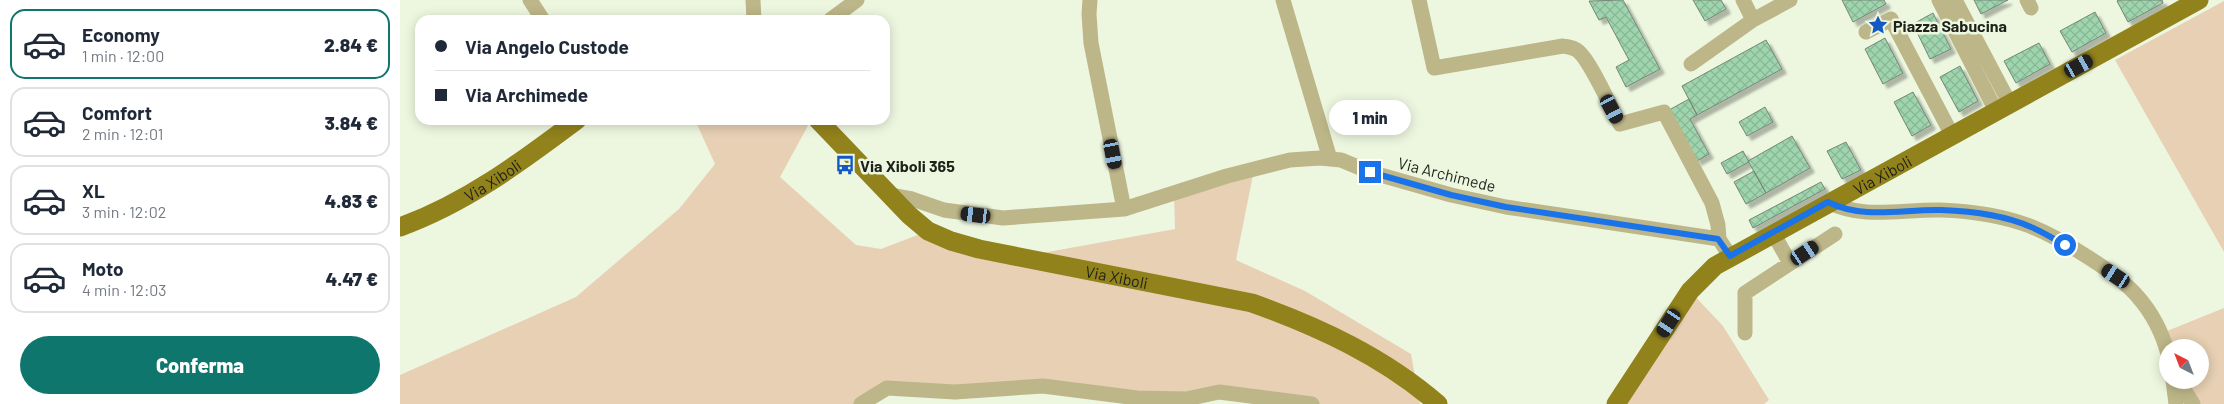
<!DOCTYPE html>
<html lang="it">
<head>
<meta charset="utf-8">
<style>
	body { margin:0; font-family:Barlow,sans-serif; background:#f6f6f7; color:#1f2937; height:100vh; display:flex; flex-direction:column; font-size:19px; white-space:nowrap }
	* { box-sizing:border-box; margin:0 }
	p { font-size:16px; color:#747a83 }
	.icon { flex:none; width:28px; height:28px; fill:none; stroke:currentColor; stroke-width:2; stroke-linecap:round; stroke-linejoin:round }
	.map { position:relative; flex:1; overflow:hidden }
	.sheet { display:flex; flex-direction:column; background:#fff; width:400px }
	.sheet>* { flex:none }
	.top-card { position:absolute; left:15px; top:15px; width:475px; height:110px; border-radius:15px; box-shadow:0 2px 12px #0003; display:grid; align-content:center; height:110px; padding:0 20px; background:#fff }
	.needle { width:32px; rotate:318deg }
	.buttons { position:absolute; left:1759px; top:339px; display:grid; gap:10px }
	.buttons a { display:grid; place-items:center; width:50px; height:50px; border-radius:50%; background:#fff; box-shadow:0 2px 12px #0003; font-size:25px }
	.end { position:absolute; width:22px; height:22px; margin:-11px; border:6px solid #1a73e8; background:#fff; box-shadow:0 0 0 2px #fff }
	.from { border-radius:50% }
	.bubble { position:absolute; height:35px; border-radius:18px; background:#fff; box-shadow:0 2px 12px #0003; font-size:16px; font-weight:800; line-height:35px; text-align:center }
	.car { position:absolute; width:15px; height:30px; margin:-15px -8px; border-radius:6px; box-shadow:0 0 4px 1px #0007; background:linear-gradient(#222 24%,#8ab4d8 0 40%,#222 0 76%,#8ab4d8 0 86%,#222 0) }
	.top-card b { display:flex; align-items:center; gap:18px; height:48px; font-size:19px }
	.top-card b+b { border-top:1px solid #e0e1e3 }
	.top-card i { width:12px; height:12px; background:#1f2937 }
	ul { padding:9px 0 0; list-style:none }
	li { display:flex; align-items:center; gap:15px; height:70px; margin:0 10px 8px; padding:0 10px; border:2px solid #e0e1e3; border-radius:15px }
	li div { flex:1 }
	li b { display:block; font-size:19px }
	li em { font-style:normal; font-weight:800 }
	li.selected { border-color:#0f766e }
	li>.icon { width:45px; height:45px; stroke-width:1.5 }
	.action { display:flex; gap:10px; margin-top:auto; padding:10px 20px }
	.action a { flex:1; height:58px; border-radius:30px; background:#0f766e; color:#fff; font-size:20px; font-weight:800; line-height:58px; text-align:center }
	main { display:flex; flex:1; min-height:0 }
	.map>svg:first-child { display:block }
	.grass { fill:#e7d0b3 }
	.building { fill:url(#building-cross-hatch); stroke:#748779; filter:url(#shadow) }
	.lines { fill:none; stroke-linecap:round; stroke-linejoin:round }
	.minor { stroke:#bdb689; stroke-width:15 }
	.major { stroke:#91821b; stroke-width:19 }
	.route { stroke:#1a73e8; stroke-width:6 }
	.labels { text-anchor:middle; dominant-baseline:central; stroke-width:5; stroke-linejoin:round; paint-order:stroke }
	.poi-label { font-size:16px; font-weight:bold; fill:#1d2119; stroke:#edf7e0; text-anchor:start }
	.street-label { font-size:16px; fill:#1d2119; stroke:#edf7e0 }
</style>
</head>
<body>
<main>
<section class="sheet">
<ul>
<li class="selected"><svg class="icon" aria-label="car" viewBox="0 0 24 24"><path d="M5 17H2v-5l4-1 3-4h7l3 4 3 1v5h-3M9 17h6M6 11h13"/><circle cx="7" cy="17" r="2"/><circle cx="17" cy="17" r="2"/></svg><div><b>Economy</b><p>1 min · 12:00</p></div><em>2.84 €</em></li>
<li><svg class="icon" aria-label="car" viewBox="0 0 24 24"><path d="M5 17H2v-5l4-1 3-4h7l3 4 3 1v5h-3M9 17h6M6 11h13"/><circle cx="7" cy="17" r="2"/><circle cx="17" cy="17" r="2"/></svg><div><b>Comfort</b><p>2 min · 12:01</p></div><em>3.84 €</em></li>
<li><svg class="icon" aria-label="car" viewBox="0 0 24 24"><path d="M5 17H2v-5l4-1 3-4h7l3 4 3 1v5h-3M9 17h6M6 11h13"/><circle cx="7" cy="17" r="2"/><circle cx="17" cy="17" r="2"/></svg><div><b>XL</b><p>3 min · 12:02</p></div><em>4.83 €</em></li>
<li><svg class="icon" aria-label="car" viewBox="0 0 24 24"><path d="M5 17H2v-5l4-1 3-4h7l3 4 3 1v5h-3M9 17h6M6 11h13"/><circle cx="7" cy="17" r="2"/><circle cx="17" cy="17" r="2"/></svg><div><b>Moto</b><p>4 min · 12:03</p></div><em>4.47 €</em></li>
</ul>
<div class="action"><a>Conferma</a></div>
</section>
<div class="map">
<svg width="1824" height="404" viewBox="0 0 1824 404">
	<defs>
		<pattern id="building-cross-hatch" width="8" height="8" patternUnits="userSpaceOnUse" patternTransform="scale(1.25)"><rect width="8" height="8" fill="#9fd5ae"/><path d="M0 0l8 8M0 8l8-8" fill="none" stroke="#88b795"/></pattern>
		<filter id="shadow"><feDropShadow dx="4.5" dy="4.5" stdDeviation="1" flood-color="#0004"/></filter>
	</defs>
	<rect width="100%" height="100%" fill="#edf7e0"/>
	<path class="grass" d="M1824 1V252L1715 60Z
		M295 120H411L380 177 456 245 481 249 528 231 620 257 775 229 774 194 854 170 836 260 905 291 1011 354 1020 404H912L802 395 643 386 495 388 461 404H0V375L176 297 279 209 315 164Z
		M1290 291 1323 326 1369 400 1364 404H1216Z
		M1824 308V404H1800L1785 380H1800V348L1772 347 1767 331Z"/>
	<path class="building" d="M1223 0 1260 69 1226 87 1216 67 1229 60 1206 17 1199 20 1189 1Z
		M1293 0H1321L1326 9 1305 21Z
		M1442 0H1484L1486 4 1453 22Z
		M1574 0H1608L1581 14Z
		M1718 0H1762L1763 3 1728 22 1717 1Z
		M1695 12 1706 33 1672 52 1660 31Z
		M1533 13 1551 49 1530 59 1513 24Z
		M1485 38 1503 73 1483 84 1465 49Z
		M1366 40 1382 69 1297 115 1282 86Z
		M1639 43 1650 64 1616 83 1604 61Z
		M1560 66 1578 101 1559 112 1540 77Z
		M1513 92 1531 125 1512 136 1494 102Z
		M1289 99 1297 115 1290 119 1309 154 1297 161 1269 110Z
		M1365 107 1373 122 1347 136 1339 122Z
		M1392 136 1410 168 1366 193 1348 161Z
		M1446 142 1461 170 1442 179 1427 151Z
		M1343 151 1349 162 1327 174 1321 163Z
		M1354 171 1366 193 1346 204 1334 182Z
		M1421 182 1425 189 1353 228 1349 220Z"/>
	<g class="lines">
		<path class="minor" d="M130 0 143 20
			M353 0 354 20
			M690 0 689 14 691 43 724 209
			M883 0 930 159
			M1019 0 1034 68 1163 46C1168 47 1173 47 1178 51 1190 60 1211 108 1220 124L1264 112 1312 203 1318 225 1319 239
			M1343 0 1353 20
			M1539 0 1596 111
			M1555 0 1610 104
			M1627 0 1631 8
			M430 20 457 0
			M1466 32 1491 19 1552 135
			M1291 64 1353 20 1390 0
			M490 195 512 199 544 210 603 218 724 209 827 176 890 160 920 158 941 160 970 172 1051 195 1106 207 1319 239 1330 256
			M1428 202C1464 220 1501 209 1541 210 1570 211 1603 216 1630 226 1660 238 1718 273 1738 297 1753 314 1762 332 1768 354
			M1373 233 1390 263
			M1345 333V293L1435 234
			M1773 380 1776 404
			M1773 382 1785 391 1793 404
			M461 404 487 388 555 392 643 386 737 398 786 399 819 392 912 404"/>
		<g class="major">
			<path id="s1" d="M418 120 509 215 528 231 551 241 579 249 852 303C919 327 984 357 1038 404"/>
			<path id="s2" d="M0 227C66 203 121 162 177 120"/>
			<path id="s3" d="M1216 404 1290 291 1315 266 1799 0"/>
		</g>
	</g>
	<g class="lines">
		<path class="route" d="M970 172 1051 195 1106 207 1318 239 1330 256 1428 202C1464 220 1502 209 1541 210 1570 211 1604 215 1631 227 1643 232 1654 239 1665 245"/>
	</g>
	<defs>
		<symbol id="sight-bare" viewBox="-9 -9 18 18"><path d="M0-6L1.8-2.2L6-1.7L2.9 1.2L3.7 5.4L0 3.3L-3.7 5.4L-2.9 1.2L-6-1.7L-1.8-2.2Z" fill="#1458c3" stroke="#edf7e0" stroke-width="2.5" paint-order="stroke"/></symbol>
		<symbol id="bus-bare" viewBox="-9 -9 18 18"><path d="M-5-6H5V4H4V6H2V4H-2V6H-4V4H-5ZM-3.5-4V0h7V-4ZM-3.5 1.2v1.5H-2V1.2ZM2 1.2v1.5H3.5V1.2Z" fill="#1458c3" stroke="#edf7e0" stroke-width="2.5" paint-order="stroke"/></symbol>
	</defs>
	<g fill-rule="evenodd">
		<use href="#sight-bare" x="1464" y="11" width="28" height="28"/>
		<use href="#bus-bare" x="431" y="151" width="28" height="28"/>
	</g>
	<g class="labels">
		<g class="poi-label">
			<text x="1493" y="25">Piazza Sabucina</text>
			<text x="460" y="165">Via Xiboli 365</text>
		</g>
		<g class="street-label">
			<text stroke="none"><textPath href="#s3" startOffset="361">Via Xiboli</textPath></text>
			<text transform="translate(1047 174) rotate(14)">Via Archimede</text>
			<text stroke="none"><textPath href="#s2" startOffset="104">Via Xiboli</textPath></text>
			<text stroke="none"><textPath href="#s1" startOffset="351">Via Xiboli</textPath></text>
		</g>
	</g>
</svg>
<div class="buttons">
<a><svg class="needle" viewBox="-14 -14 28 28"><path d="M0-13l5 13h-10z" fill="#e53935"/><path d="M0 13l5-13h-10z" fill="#747a83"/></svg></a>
</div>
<i class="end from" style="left:1665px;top:245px"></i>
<i class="end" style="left:970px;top:172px"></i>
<div class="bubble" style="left:929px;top:100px;width:82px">1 min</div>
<i class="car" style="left:1679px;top:66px;rotate:61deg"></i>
<i class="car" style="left:1212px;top:109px;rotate:152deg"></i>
<i class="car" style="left:713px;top:154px;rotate:169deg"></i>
<i class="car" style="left:576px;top:215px;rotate:277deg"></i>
<i class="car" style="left:1405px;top:253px;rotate:56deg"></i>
<i class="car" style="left:1716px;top:276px;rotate:303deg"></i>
<i class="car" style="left:1269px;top:323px;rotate:213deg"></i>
<div class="top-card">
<b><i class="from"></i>Via Angelo Custode</b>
<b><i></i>Via Archimede</b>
</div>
</div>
</main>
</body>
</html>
